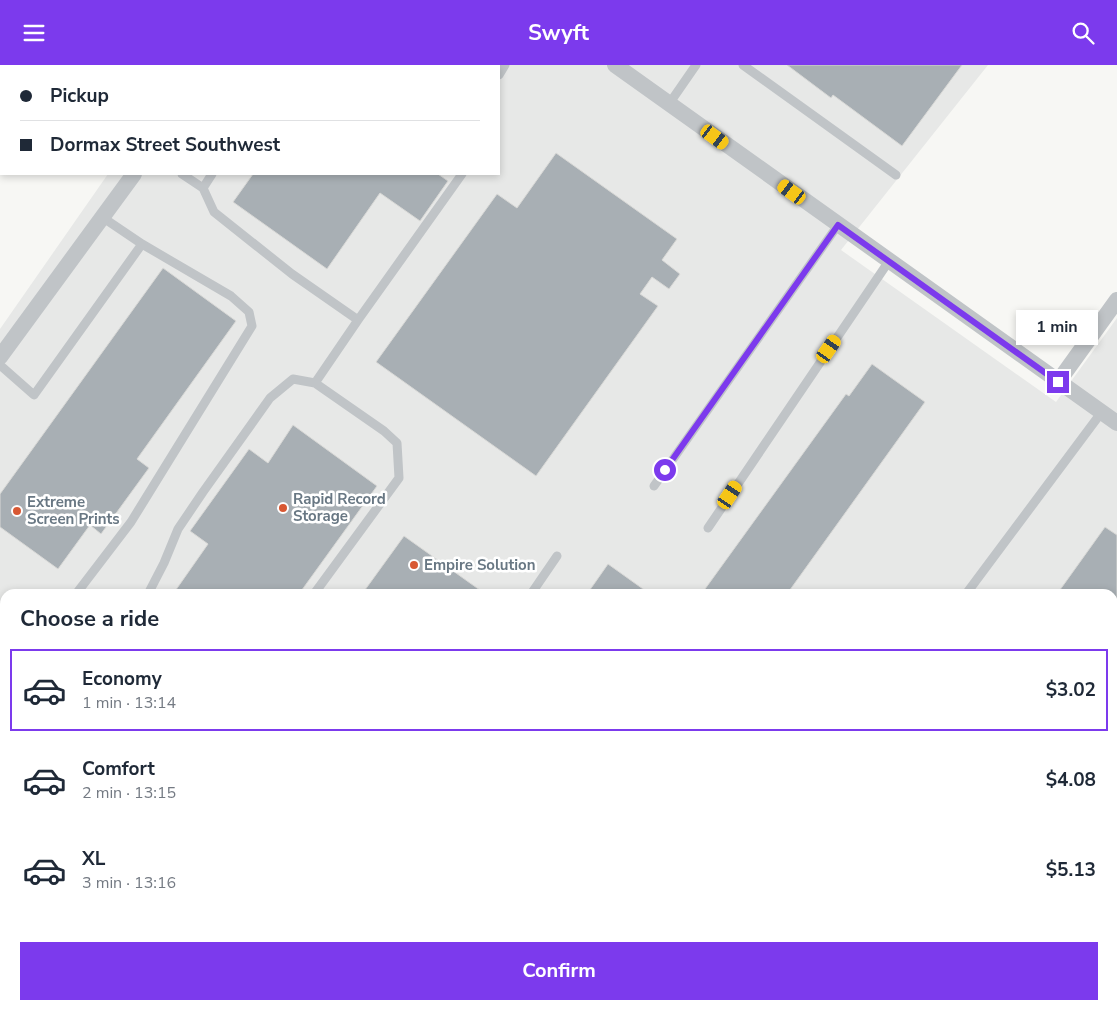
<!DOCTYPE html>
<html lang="en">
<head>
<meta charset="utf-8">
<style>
	body { margin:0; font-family:"Nunito Sans",sans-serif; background:#f6f6f7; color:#1f2937; height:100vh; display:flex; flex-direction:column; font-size:19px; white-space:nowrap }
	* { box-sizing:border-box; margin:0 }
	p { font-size:16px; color:#747a83 }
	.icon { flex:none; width:28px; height:28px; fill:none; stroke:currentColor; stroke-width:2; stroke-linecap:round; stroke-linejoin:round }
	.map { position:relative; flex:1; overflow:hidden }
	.sheet { position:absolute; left:0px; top:524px; width:1118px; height:421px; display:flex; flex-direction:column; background:#fff; border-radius:15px 15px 0 0; box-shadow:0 2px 8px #0003 }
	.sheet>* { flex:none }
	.top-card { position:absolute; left:0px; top:0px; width:500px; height:110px; box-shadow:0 2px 8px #0003; display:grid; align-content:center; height:110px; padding:0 20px; background:#fff }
	.end { position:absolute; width:22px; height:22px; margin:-11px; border:6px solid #7c3aed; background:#fff; box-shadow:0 0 0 2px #fff }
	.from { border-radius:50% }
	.bubble { position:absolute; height:35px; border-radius:0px; background:#fff; box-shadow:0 2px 8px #0003; font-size:16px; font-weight:700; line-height:35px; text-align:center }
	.car { position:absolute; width:15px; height:30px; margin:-15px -8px; border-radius:6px; box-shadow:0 0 4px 1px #0007; background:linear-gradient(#f5c518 24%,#345 0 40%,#f5c518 0 76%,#345 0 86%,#f5c518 0) }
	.top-card b { display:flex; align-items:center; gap:18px; height:48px; font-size:19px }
	.top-card b+b { border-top:1px solid #e0e1e3 }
	.top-card i { width:12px; height:12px; background:#1f2937 }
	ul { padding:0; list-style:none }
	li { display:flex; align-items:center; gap:15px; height:82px; margin:0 10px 8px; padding:0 10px; border:2px solid transparent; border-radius:0px }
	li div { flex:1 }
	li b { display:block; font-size:19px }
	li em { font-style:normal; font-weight:700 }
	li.current { border-color:#7c3aed }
	li>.icon { width:45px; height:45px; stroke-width:1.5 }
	h2 { padding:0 20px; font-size:22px; line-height:60px }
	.action { display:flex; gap:10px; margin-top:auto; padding:10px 20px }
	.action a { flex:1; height:58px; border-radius:0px; background:#7c3aed; color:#fff; font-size:20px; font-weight:700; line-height:58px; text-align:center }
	header { display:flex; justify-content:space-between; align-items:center; height:65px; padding:0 20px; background:#7c3aed; color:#fff; font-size:22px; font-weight:700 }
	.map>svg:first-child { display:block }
	.built { fill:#e7e8e7; fill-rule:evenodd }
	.building { fill:#a8afb4; stroke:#d8d8d6 }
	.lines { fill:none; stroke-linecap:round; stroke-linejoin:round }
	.lane { stroke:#c0c4c7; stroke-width:9 }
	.street { stroke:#c0c4c7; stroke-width:16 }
	.route { stroke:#7c3aed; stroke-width:6 }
	.poi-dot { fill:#d85833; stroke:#fff; stroke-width:2 }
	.labels { text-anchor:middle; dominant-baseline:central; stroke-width:5; stroke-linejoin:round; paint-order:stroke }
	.poi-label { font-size:15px; font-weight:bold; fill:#687783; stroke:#fff; text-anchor:start }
</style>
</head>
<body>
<header><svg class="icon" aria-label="menu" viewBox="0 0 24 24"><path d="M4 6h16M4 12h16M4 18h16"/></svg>Swyft<svg class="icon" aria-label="search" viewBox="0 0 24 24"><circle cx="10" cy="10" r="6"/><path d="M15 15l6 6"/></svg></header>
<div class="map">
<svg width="1117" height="944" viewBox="0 0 1117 944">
	<rect width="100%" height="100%" fill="#f7f7f4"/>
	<path class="built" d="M184 0H988L841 185 1056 337 1117 253V944H0V264L108 109H499V1H183ZM5 529H1112V940H5Z"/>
	<path class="building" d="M330 0H441L443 1H329Z
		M787 0H962L902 81 833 30 831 33Z
		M556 88 677 174 662 195 680 209 669 224 652 212 640 229 658 241 536 411 376 297 497 129 517 143Z
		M253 109H438L448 116 420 156 380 128 327 204 233 137Z
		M163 203 236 256 137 394 149 403 101 469 90 460 58 504 0 462V429Z
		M872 299 925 337 787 529H711L705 524 846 329 849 331Z
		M293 360 377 421 299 529H173L208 479 190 466 249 384 268 398Z
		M1105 462 1117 470V564L1112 570V529H1057Z
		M404 471 484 528V529H362Z
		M608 499 650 529H587Z
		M1117 768V798L1112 794V774Z
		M5 851V932L0 929V858Z
		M233 940H352L349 944H238Z
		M711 940H787L784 944H716Z"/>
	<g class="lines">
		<path class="lane" d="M743 0 896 110
			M286 1 287 0
			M499 10 505 0
			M669 39 696 0
			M182 109 203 123 214 147 292 209 358 255 462 109
			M203 123 212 109
			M0 300 34 330 142 179 102 152
			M315 318 358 255
			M654 421 838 160
			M708 463 889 196
			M76 529 131 457 252 261 249 247 231 231 142 179
			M148 529 164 498 178 464 203 427 270 333 293 314 315 318 384 366 397 378 399 413 314 529
			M531 529 557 491
			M966 529 1101 348
			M0 626 5 630
			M1112 673 1117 667
			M0 733 5 725
			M404 940 408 944
			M890 944 893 940"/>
		<path class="street" d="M17 0 19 1
			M615 0 1117 358
			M215 1 216 0
			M0 292 134 109
			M1058 317 1117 235
			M0 547 5 551
			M553 940 559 944
			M482 944 485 940"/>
	</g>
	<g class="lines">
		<path class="route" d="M665 405 838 160 1058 317"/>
	</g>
	<g class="poi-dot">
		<circle cx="283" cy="443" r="5"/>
		<circle cx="17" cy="446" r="5"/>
		<circle cx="414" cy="500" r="5"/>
	</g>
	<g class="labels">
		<g class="poi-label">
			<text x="293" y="434">Rapid Record<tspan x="293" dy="17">Storage</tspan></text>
			<text x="27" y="437">Extreme<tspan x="27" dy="17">Screen Prints</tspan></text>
			<text x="424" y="500">Empire Solution</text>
		</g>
	</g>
</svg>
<i class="end from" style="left:665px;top:405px"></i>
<i class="end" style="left:1058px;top:317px"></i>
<div class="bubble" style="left:1016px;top:245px;width:82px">1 min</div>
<i class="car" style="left:715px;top:72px;rotate:126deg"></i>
<i class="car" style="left:792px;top:127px;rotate:306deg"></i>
<i class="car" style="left:829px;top:284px;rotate:35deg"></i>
<i class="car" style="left:730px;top:430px;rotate:34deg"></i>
<div class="top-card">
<b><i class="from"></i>Pickup</b>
<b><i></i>Dormax Street Southwest</b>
</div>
<section class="sheet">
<h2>Choose a ride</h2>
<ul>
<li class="current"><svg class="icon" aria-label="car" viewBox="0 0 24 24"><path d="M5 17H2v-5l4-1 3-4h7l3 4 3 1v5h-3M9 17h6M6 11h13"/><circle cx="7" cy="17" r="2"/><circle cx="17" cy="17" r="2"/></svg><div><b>Economy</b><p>1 min · 13:14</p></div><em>$3.02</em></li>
<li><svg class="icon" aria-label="car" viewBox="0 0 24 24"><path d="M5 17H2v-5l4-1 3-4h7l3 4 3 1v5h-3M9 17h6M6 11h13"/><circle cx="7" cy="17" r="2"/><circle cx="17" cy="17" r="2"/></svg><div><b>Comfort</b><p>2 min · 13:15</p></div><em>$4.08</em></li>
<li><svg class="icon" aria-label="car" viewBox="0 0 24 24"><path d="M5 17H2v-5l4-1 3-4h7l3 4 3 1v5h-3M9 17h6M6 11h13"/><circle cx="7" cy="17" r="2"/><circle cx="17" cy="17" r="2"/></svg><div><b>XL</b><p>3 min · 13:16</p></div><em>$5.13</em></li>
</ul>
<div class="action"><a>Confirm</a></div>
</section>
</div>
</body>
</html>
